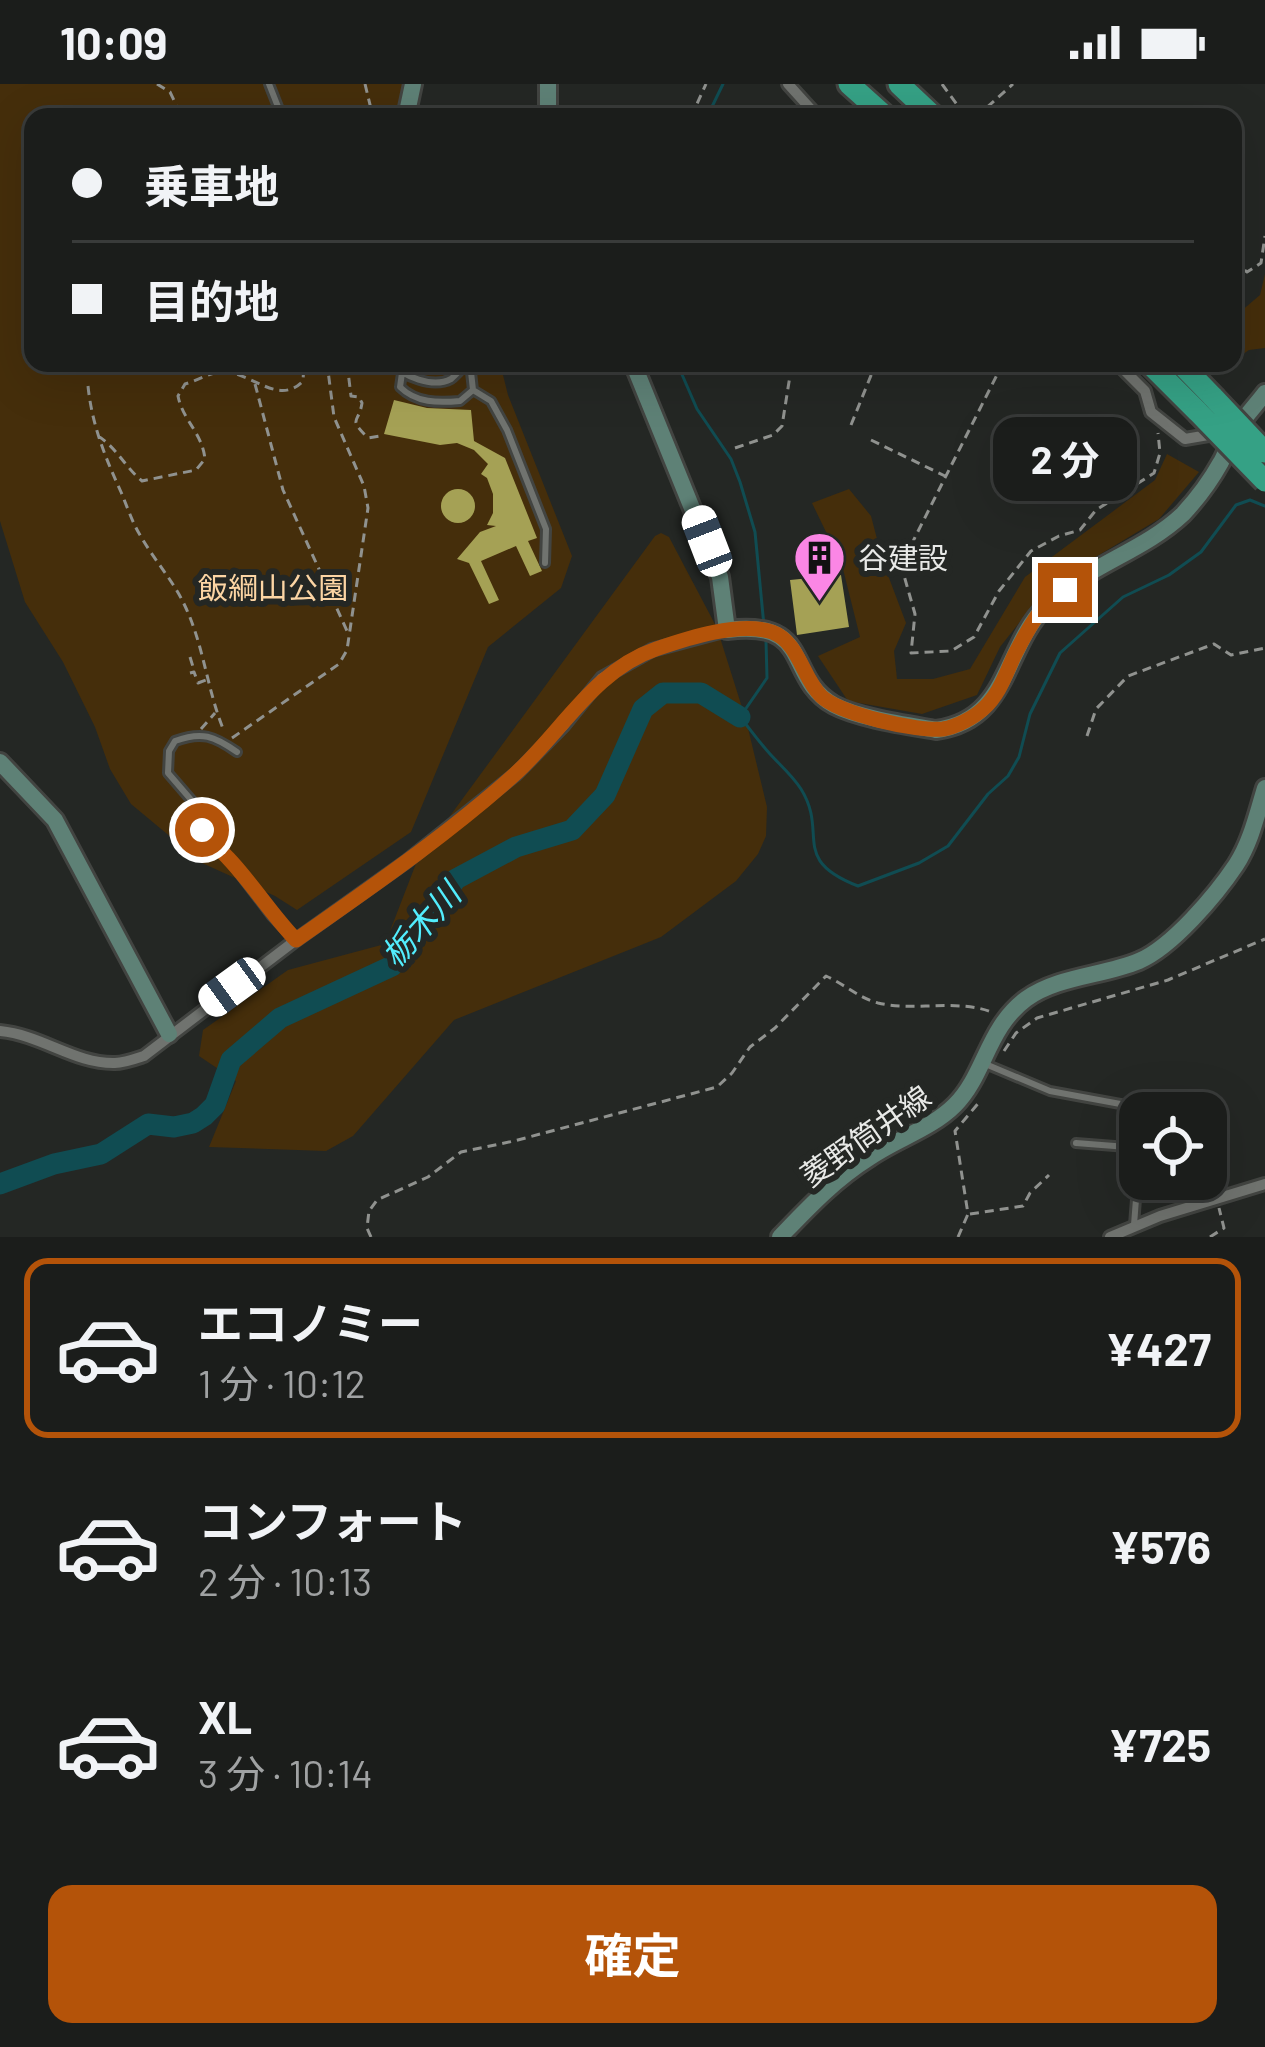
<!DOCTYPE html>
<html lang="ja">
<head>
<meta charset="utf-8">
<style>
	body { margin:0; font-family:Barlow,"Noto Sans JP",sans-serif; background:#242624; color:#f1f3f6; height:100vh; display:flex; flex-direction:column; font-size:45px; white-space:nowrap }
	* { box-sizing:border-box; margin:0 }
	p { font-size:39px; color:#a0a2a3 }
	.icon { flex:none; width:66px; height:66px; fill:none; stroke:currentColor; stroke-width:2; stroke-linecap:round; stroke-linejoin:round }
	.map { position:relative; height:1153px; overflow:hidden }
	.drawer { display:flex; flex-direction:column; background:#1b1d1b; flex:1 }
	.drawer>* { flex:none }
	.guide { position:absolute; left:24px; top:24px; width:1218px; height:264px; border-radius:24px; box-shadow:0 12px 48px #0002,0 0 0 3px #393b3a; display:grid; align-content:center; height:264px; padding:0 48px; background:#1b1d1b }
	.buttons { position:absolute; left:1119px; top:1008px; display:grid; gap:24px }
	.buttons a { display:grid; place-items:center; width:108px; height:108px; border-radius:24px; background:#1b1d1b; box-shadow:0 12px 48px #0002,0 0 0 3px #393b3a; font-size:60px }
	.end { position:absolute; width:54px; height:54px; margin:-27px; border:15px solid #b45309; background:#fff; box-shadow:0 0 0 6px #fff }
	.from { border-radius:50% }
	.bubble { position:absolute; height:84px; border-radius:24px; background:#1b1d1b; box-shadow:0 12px 48px #0002,0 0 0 3px #393b3a; font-size:39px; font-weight:700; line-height:84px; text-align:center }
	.car { position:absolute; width:36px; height:72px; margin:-36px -18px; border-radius:15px; box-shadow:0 0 9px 3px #0007; background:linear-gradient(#fff 24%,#345 0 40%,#fff 0 76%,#345 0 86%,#fff 0) }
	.guide b { display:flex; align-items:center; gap:42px; height:114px; font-size:45px }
	.guide b+b { border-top:3px solid #393b3a }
	.guide i { width:30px; height:30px; background:#f1f3f6 }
	ul { padding:21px 0 0; list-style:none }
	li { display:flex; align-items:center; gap:36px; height:180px; margin:0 24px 18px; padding:0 24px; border:6px solid transparent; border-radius:24px }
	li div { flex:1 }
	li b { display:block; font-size:45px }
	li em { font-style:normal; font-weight:700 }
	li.selected { border-color:#b45309 }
	li>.icon { width:108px; height:108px; stroke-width:1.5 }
	.primary-button { display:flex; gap:24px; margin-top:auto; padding:24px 48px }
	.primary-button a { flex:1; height:138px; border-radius:24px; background:#b45309; color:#fff; font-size:48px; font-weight:700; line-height:138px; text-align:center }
	.status { display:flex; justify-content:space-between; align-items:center; height:84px; padding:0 60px; background:#1b1d1b; direction:ltr }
	.status svg { height:33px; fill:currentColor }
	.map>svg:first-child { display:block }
	.green { fill:#452e0b }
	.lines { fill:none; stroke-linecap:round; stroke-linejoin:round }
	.stream { stroke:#104c52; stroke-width:3 }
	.river { stroke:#104c52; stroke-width:21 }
	.building { fill:#a5a155 }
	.lane-casing { stroke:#424441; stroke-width:12 }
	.street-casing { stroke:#424441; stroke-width:16 }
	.secondary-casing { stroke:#424441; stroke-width:22 }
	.highway-casing { stroke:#424441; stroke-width:27 }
	.path { stroke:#90928f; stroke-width:3; stroke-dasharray:9 6; stroke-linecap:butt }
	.lane { stroke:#70736f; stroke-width:6 }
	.street { stroke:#70736f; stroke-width:10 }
	.secondary { stroke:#5e8176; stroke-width:16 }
	.highway { stroke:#35a185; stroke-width:21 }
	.highway-bridge-casing { stroke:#424441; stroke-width:27; stroke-linecap:butt }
	.highway-bridge { stroke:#35a185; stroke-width:21 }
	.route { stroke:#b45309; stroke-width:15 }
	.labels { text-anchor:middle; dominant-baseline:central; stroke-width:12; stroke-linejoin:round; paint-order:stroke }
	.poi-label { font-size:30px; fill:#e8e9e7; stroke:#242724; text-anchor:start }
	.park-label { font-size:30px; fill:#fcd5a4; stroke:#242724 }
	.street-label { font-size:30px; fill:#e8e9e7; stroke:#242724 }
	.water-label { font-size:33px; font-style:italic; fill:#52edfd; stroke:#242724 }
</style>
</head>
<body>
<div class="status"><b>10:09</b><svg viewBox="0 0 49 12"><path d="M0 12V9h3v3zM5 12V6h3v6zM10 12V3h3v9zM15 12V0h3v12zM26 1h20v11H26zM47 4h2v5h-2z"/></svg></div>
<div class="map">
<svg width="1265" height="1153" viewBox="0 0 1265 1153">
	<rect width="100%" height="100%" fill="#242724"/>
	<path class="green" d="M0 0H420L414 33H33V279H500L508 311 572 472 561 504 488 563 411 748 297 826 275 812 202 779 131 720 110 685 95 643 63 578 25 518 0 437Z
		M1265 190V264L1249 266 1233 277V234L1260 211Z
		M1167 370 1199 388 1159 435 1049 501 1000 563 977 611 922 630 848 617 818 572 860 553 842 481 812 419 849 405 871 432 883 478 906 539 894 567 897 595H933L970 585 1025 493 1155 396Z
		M661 449 669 453 717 544 746 636 767 723 766 752 758 770 736 797 661 853 454 936 353 1052 326 1067 209 1063 236 997 199 972 203 946 288 886 385 860 417 777 655 452Z"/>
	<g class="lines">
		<path class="stream" d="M707 33 723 0
			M677 279 697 325 731 375 740 398 755 448 764 542
			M766 557 767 594 740 633C750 645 759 658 770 670 781 682 792 691 801 705 829 750 789 775 858 802L919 779 948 762 988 710 1008 692 1019 673 1030 630 1060 569 1123 513 1169 491 1201 468 1236 421 1250 416 1265 422"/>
		<path class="river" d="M0 1100 54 1080 101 1070 148 1040 174 1043 193 1039 204 1032 215 1021 231 976 280 934 392 882 456 795 516 763 572 746 605 711 643 625 663 609H701L740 633"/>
	</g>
	<path class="building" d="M394 316 427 324 471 326 474 357 505 374 537 454 528 457 542 487 530 492 516 462 481 477 499 516 489 520 469 479 457 475 480 448 496 442 487 441 493 429V410L487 394 481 390 488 380 474 366 457 359 440 361 384 350Z
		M441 422a17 17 0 1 1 34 0a17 17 0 1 1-34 0Z
		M841 491 849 543 797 551 790 496Z"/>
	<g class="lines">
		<defs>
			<path id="lane" d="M269 0 282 33
				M390 279C404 292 432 305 451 295 455 292 464 282 467 279
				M470 279 473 306 491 317 507 346 546 445 545 479
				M402 289 400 303C416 319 438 319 460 317L473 306
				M237 668C214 652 202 647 175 657L169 667 168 689 193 718 210 760 227 773 272 832 295 856
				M983 979 1050 1007 1142 1024 1151 1029
				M1076 1059 1140 1064
				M1134 1141 1140 1063"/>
			<path id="street" d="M788 0 818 33
				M1117 279 1145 307 1151 328 1185 355 1220 349
				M0 947C42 951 75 980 115 979 124 979 135 975 144 972L296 856 407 777 516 690 563 642 602 594 652 566 727 546
				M1110 1153 1160 1132 1265 1100"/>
			<path id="secondary" d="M406 33 413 0
				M548 33V0
				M633 279 720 493 727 546C814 535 784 593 834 621 858 634 908 641 936 646 1010 636 1003 564 1046 522 1085 482 1143 468 1183 430 1197 415 1211 396 1221 378 1227 368 1230 355 1237 345 1245 332 1256 321 1265 309
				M0 678 55 736 169 950
				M780 1153C808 1124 834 1096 869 1074 896 1055 931 1045 955 1021 985 991 987 944 1026 915 1058 892 1103 892 1139 877 1172 863 1216 811 1236 781 1251 758 1257 730 1265 704"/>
			<path id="highway" d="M849 0 886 33
				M899 0 934 33
				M1149 279 1198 328
				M1180 279 1213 313"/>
		</defs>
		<use href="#lane" class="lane-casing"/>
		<use href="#street" class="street-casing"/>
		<use href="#secondary" class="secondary-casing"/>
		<use href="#highway" class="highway-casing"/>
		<path class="path" d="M157 0 170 8 182 33
			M365 0 373 33
			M942 0 966 33
			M375 31 394 24
			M691 33 706 0
			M976 33 1013 0
			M1233 177 1247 188 1261 179 1265 152
			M347 279 351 312 359 313 362 319C359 340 347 333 368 354L380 352
			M1003 279 901 481 915 530 911 569 951 567 974 553 999 507 1031 467 1059 452 1080 446 1096 426 1154 389 1160 369 1158 349
			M255 300 283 406 348 549
			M88 302C92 341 105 373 121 408 127 422 132 438 140 451 154 476 173 496 185 522 204 562 207 606 224 647
			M851 341 876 279
			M98 352C116 363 125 383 142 397L196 386 205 375C202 348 183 337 178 312L185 300C196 297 211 288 222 288 251 287 278 323 303 297L304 279
			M871 356 945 392
			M735 364 773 351 782 342 792 279
			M190 573 194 586
			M190 589 194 588 198 599 206 596
			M201 645 215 629
			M1087 652 1096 625 1128 592 1214 560 1231 571 1265 564
			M232 654 339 580 347 566 368 424 364 402 334 333 327 279
			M1004 967 1016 949 1037 934 1168 896 1265 855
			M970 1130 1023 1122 1030 1109 1049 1091
			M371 1153 367 1144 369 1127 377 1116 428 1093 461 1068 514 1057 717 1003 732 989 750 963 775 944 826 892C844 900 859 914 878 919 916 928 958 914 994 929
			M958 1153 968 1130 955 1047 981 1016
			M1210 1153 1224 1144 1219 1124"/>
		<use href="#lane" class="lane"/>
		<use href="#street" class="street"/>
		<use href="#secondary" class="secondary"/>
		<use href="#highway" class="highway"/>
		<defs>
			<path id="highway-bridge" d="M1213 313 1265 368
				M1198 328 1265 397"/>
		</defs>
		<use href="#highway-bridge" class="highway-bridge-casing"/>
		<use href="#highway-bridge" class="highway-bridge"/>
	</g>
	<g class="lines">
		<path class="route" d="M202 746C210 759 218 763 228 774 252 799 271 830 296 856 370 804 446 752 514 691 561 649 594 586 656 565 688 554 740 537 772 548 799 558 802 593 821 612 839 630 918 648 943 645 956 643 973 634 983 625 1000 610 1006 589 1015 570 1023 555 1033 535 1044 523 1049 517 1059 511 1065 506"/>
	</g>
	<defs>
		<symbol id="building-pin" viewBox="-11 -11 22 30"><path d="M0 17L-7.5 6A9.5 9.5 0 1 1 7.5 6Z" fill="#fb86e5" stroke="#242724"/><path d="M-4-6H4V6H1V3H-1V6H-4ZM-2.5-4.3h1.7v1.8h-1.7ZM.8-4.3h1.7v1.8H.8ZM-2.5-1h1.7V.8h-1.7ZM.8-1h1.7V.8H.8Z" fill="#111"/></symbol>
	</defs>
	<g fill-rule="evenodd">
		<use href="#building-pin" x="790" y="444" width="59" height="81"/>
	</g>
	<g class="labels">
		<g class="poi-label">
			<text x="858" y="473">谷建設</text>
		</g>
		<g class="park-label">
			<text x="273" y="503">飯綱山公園</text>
		</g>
		<g class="street-label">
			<text transform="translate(865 1051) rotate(-35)">菱野筒井線</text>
		</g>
		<g class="water-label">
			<text transform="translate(420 840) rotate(-48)">栃木川</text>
		</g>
	</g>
</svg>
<div class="buttons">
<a><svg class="icon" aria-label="locate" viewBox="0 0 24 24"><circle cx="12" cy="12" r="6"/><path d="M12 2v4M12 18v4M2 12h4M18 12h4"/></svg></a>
</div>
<i class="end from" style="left:202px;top:746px"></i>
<i class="end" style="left:1065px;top:506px"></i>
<div class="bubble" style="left:993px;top:333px;width:144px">2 分</div>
<i class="car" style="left:707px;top:457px;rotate:339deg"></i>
<i class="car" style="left:232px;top:903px;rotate:234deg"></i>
<div class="guide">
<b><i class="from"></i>乗車地</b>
<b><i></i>目的地</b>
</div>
</div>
<section class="drawer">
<ul>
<li class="selected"><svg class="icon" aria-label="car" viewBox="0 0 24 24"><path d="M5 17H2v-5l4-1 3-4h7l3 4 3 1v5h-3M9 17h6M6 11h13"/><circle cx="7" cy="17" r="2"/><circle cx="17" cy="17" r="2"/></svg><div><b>エコノミー</b><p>1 分 · 10:12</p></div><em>¥427</em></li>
<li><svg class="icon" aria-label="car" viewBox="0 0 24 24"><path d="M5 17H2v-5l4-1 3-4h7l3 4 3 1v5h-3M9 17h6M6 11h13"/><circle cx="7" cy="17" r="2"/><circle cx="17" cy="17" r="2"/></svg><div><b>コンフォート</b><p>2 分 · 10:13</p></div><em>¥576</em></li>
<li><svg class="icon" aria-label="car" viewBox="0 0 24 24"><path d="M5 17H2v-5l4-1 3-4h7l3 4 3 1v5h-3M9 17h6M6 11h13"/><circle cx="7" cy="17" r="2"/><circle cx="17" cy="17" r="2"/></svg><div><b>XL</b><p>3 分 · 10:14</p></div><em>¥725</em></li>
</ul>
<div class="primary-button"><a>確定</a></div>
</section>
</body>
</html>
